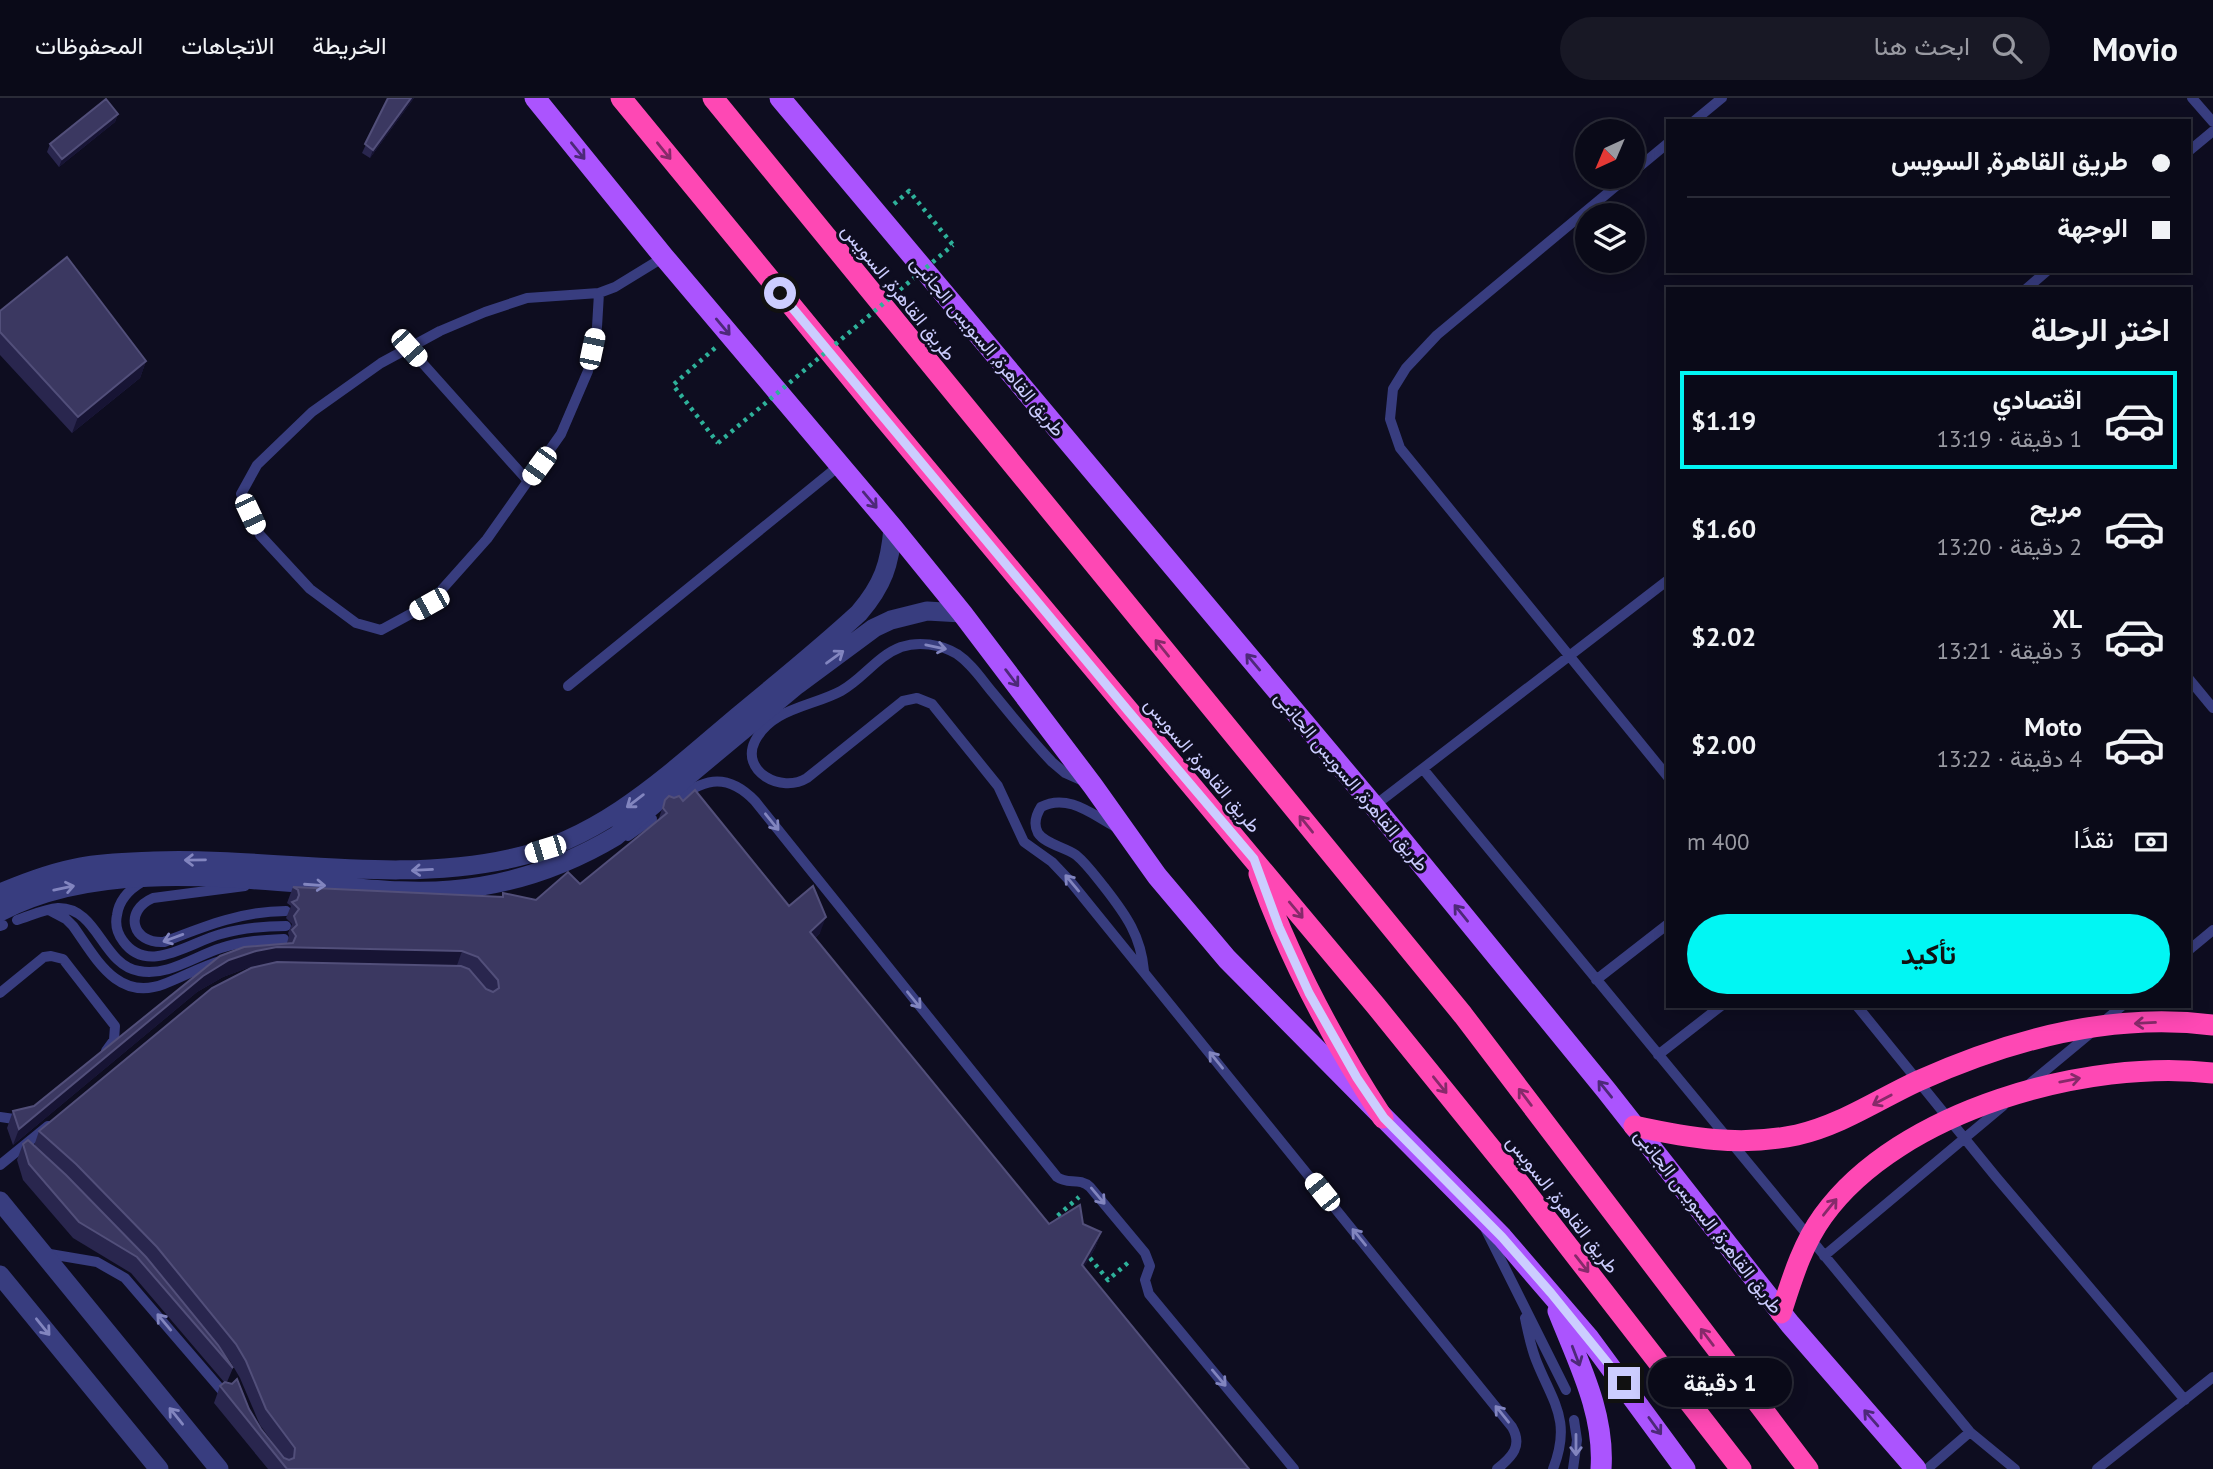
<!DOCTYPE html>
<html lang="ar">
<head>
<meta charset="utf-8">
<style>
	body { margin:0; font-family:"PT Sans",Vazirmatn,sans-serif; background:#181825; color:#f1f3f6; direction:rtl; height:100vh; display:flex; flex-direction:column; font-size:26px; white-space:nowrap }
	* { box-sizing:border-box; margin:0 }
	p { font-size:23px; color:#999aa2 }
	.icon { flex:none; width:38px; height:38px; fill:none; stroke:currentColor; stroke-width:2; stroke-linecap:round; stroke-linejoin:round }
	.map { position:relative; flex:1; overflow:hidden; direction:ltr }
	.details { position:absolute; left:1666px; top:189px; width:525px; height:721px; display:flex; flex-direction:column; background:#0a0a18; border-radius:0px; box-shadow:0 4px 18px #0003,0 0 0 2px #2a2b37; direction:rtl }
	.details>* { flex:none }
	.guide { position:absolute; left:1666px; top:21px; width:525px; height:154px; border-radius:0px; box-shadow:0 4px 18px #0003,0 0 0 2px #2a2b37; direction:rtl; display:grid; align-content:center; height:154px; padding:0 21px; background:#0a0a18 }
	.needle { width:46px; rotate:224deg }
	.fabs { position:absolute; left:1575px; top:21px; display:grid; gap:14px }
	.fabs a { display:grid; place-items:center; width:70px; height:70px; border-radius:50%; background:#0a0a18; box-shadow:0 4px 18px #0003,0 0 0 2px #2a2b37; font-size:35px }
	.end { position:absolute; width:32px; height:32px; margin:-16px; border:9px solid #cccdff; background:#111; box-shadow:0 0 0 4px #111 }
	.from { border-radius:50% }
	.bubble { position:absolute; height:49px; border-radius:24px; background:#0a0a18; box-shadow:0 4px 18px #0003,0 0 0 2px #2a2b37; font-size:23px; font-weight:700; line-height:49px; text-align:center; direction:rtl }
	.car { position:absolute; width:21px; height:42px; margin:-21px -10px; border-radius:9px; box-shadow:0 0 5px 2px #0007; background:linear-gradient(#fff 24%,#345 0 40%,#fff 0 76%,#345 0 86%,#fff 0) }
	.guide b { display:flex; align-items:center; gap:24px; height:66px; font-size:26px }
	.guide b+b { border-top:2px solid #2a2b37 }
	.guide i { width:18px; height:18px; background:#f1f3f6 }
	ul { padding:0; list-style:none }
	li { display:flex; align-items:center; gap:21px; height:98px; margin:0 14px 10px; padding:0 7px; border:4px solid transparent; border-radius:0px }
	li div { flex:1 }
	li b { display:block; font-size:26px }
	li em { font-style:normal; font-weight:700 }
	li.on { border-color:#01f6f3 }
	li>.icon { width:63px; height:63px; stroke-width:1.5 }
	h2 { padding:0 21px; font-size:32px; line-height:84px }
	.pay { display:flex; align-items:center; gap:18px; height:77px; padding:0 21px; font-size:26px }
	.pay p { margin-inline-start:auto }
	.action { display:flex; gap:14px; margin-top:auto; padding:14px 21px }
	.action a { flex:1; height:80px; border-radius:42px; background:#01f6f3; color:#111; font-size:28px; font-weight:700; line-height:80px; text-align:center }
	header { display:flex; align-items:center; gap:42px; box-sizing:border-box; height:98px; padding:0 35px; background:#0a0a18; border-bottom:2px solid #2a2b37 }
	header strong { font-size:33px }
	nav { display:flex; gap:38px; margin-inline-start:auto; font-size:24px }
	.search { width:490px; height:63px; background:#181825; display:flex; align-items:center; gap:18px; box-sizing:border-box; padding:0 24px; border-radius:38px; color:#999aa2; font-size:26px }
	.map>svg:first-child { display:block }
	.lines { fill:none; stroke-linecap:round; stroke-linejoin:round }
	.path { stroke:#2eb19a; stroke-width:4.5; stroke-dasharray:3.5 5; stroke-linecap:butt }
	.lane { stroke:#383d7f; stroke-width:10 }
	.street { stroke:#383d7f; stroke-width:19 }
	.primary { stroke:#ab54fe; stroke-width:21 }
	.highway { stroke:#fe48b4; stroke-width:21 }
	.path-bridge { stroke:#2eb19a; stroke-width:4.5; stroke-dasharray:3.5 5; stroke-linecap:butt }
	.highway-bridge { stroke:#fe48b4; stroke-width:21 }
	.wall { fill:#29264e; fill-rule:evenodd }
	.shaded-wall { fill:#171434 }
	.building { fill:#3b3861; stroke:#524f7a; stroke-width:2 }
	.oneway { stroke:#4d2979 }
	.oneway2 { stroke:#862a6a }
	.oneway3 { stroke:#8285bf }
	.route { stroke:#cccdff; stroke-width:9 }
	.labels { text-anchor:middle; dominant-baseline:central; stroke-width:6; stroke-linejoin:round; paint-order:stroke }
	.street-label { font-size:19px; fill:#cccdff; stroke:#0e0d20 }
</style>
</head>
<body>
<header>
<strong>Movio</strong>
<div class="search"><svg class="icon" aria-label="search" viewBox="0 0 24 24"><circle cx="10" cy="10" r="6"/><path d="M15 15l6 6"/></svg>ابحث هنا</div>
<nav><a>الخريطة</a><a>الاتجاهات</a><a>المحفوظات</a></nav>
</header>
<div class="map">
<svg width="2213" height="1371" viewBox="0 0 2213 1371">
	<rect width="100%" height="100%" fill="#0e0d20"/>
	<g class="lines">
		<path class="path" d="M894 106 909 93 953 147
			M715 250 673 287 718 345
			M1058 1124 1055 1120 1079 1099
			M1090 1160 1108 1182 1131 1162"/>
		<path class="lane" d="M2192 0 2213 24
			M1694 23 1722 0
			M2189 53 2213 33
			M1633 74 1668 45
			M1627 79 1437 237 1406 270 1393 291 1390 321 1400 350 1668 679
			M2026 191 2047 173
			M599 195 597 229 588 273 561 336 487 441 429 506 381 532 356 525 310 491 260 437 241 396 257 367 312 314 381 265 440 233 485 214 527 200 599 195 615 189 664 159
			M409 250 528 383
			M2189 581 2213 610
			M568 588 840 367
			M1423 671 1970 1334 2015 1371
			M1083 683 1065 675 1052 664C1031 642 1012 618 993 595 982 582 972 566 957 556 940 546 919 543 901 549 877 558 863 581 841 593 811 609 772 610 755 643 740 673 781 696 807 680L903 603 917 600 932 606 998 688 1024 744 1052 764 1070 783 1512 1329C1523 1348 1512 1359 1497 1371
			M671 705C701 682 725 672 755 703L1057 1079C1068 1087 1079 1079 1090 1089L1145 1155 1150 1168 1145 1182 1149 1196 1294 1371
			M1374 708 1668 482
			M1114 728C1092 716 1067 695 1041 709 1036 717 1033 726 1038 735 1045 746 1065 749 1076 757 1087 766 1096 779 1105 790 1126 817 1141 838 1144 873
			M628 738 652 721
			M142 784C130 791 119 802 117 817 115 826 117 835 123 843 148 878 190 844 221 836 242 830 264 828 286 828
			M245 788 153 800C123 813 132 846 164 844 205 828 242 813 286 813
			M49 812 66 821 73 828C96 860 117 904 164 886 183 879 200 869 220 863
			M17 822C30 818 44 811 58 810 98 809 102 867 139 873 167 879 195 858 221 850 242 843 263 842 284 841
			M0 828 3 827
			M2189 852 2213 832
			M1596 882 1668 826
			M0 895 44 859 51 858 63 861 115 928 114 942 106 953
			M1857 908 1996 1079 2185 1302
			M2103 924 2122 908
			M1658 957 1721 908
			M2028 987 2092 934
			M0 1019 14 1021 23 1019
			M0 1067 48 1028
			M1486 1132 1566 1292
			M44 1155 97 1164 125 1180 224 1295
			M1824 1158 2003 1008
			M1525 1220C1528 1235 1531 1249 1536 1262 1553 1305 1572 1322 1553 1371
			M1573 1371 1577 1342 1574 1322
			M1927 1371 1970 1334
			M2097 1371 2213 1279"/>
		<path class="street" d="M0 795C26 784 52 774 80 769 105 764 129 764 154 763 273 759 395 787 513 760 603 740 669 676 738 618 779 584 820 551 859 515 883 487 890 466 893 430
			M0 814C97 761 238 781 345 789 381 792 416 795 451 792 510 787 566 768 616 738L797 587 874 530 891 522 927 513 962 515
			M0 1103 219 1371
			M0 1177 159 1371"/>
		<path class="primary" d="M535 0 664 159 893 430 962 515 1093 688 1157 778 1227 861 1502 1139 1588 1239 1685 1371
			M780 0 1374 708 1606 992 1790 1226 1916 1371
			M1558 1213C1578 1264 1605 1315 1601 1371"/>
		<path class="highway" d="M621 0 883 319 1376 908 1520 1086 1741 1371
			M713 0 1463 917 1808 1371
			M1259 776C1290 863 1333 943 1383 1020"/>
		<path class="path-bridge" d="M718 345 953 147"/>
		<path class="highway-bridge" d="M1634 1028C1689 1040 1740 1049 1797 1037 1841 1027 1877 1002 1918 983 2009 942 2113 914 2213 927
			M1781 1215C1792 1181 1802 1147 1823 1118 1899 1012 2089 960 2213 975"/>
	</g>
	<path class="wall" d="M388 0H414L370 60 362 55Z
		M118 16 115 24 59 69 47 54 50 46Z
		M0 213 146 263 140 280 72 335 0 257Z
		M665 702 820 835 815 840 1049 1126H1083L1101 1134 1095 1150 1084 1169 1249 1371H268L214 1305 220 1288 224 1284 131 1175 73 1140 23 1082 17 1062 23 1046 34 1048 39 1033 265 867 250 869 223 879 197 894 13 1047 7 1030 13 1013 34 1008 220 858 287 845 289 838 288 835 292 826 286 820 291 808 287 805 293 789 536 802 580 786 658 723ZM221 1251 230 1263 240 1280 260 1327 284 1360 261 1331 249 1311 227 1284 233 1270Z"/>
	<path class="shaded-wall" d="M411 0H414L370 60 373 52Z
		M118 16 115 24 59 69 62 61Z
		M146 263 140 280 72 335 78 319Z
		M826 819 820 835 804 851 810 834Z
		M277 849 462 853 456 870 271 866 250 869 223 879 197 894 13 1047 19 1031 203 878 229 862 256 853Z
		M1101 1134 1095 1150 1076 1183 1082 1167Z"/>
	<path class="building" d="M388 0H411L373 52 365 46Z
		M106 1 118 16 62 61 50 46Z
		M67 159 146 263 78 319 0 234V213Z
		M695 692 789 808 813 788 826 819 810 834 1049 1126 1080 1107 1083 1126 1101 1134 1082 1167 1249 1371H287L220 1288 225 1284 232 1286 237 1281 249 1311 261 1331 284 1360 289 1362 294 1360 295 1350 266 1311 246 1263 236 1246 157 1149 76 1066 39 1033 212 890 251 870 277 864 461 868 469 871 486 891 493 894 499 890 498 882 478 859 462 853 277 849 256 853 229 862 203 878 19 1031 13 1013 34 1008 220 858 244 849 293 845 296 838 292 832 297 827 294 818 299 811 292 804 297 802 299 797 298 792 293 789 503 799V795L536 802 568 774 580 786 667 715 663 710 665 702 669 698 674 700 679 698 683 703Z
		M28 1042 66 1077 146 1159 218 1247 233 1270 137 1159 79 1124 29 1066 23 1046Z"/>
	<defs><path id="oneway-shaft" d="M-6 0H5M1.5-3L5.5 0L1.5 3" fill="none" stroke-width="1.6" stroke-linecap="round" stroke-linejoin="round" transform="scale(1.75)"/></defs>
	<g class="oneway">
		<use href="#oneway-shaft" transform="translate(578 53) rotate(51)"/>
		<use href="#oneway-shaft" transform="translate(723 229) rotate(50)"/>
		<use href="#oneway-shaft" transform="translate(870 402) rotate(50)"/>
		<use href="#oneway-shaft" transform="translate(1253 564) rotate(-130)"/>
		<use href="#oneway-shaft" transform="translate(1012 580) rotate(53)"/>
		<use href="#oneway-shaft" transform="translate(1461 815) rotate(-129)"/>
		<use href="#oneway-shaft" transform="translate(1605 991) rotate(-129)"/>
		<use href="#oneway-shaft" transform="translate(1576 1258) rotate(69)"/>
		<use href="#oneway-shaft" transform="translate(1871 1320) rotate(-131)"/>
		<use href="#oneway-shaft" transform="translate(1655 1328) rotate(54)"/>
	</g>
	<g class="oneway2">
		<use href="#oneway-shaft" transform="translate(664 53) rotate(51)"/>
		<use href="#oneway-shaft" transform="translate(1162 550) rotate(-129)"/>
		<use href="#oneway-shaft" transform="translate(1306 726) rotate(-129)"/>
		<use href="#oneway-shaft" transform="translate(1296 812) rotate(50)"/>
		<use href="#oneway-shaft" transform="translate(2145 925) rotate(177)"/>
		<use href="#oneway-shaft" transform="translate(2070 982) rotate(-11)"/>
		<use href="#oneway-shaft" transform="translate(1440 987) rotate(51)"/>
		<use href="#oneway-shaft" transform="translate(1525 999) rotate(-127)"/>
		<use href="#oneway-shaft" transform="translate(1882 1002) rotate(152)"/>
		<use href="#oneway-shaft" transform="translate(1830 1109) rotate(-51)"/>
		<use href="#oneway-shaft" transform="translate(1582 1166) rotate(52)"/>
		<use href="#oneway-shaft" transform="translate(1707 1239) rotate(-127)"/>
	</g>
	<g class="oneway3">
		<use href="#oneway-shaft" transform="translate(936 549) rotate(12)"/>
		<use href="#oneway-shaft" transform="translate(835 559) rotate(-36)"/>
		<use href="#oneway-shaft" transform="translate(635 703) rotate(143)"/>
		<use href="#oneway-shaft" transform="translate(772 724) rotate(51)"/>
		<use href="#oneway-shaft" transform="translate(195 762) rotate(179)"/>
		<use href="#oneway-shaft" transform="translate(422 772) rotate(177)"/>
		<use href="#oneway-shaft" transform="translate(1072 785) rotate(-130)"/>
		<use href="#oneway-shaft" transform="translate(315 787) rotate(4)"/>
		<use href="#oneway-shaft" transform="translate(64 790) rotate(-12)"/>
		<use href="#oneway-shaft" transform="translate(173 840) rotate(160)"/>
		<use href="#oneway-shaft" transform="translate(914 902) rotate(51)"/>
		<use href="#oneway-shaft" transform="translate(1216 962) rotate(-129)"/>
		<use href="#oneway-shaft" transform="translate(1098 1098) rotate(50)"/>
		<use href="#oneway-shaft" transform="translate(1359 1139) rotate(-129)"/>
		<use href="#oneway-shaft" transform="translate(164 1224) rotate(-130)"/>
		<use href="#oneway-shaft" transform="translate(43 1229) rotate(51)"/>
		<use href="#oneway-shaft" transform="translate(1219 1280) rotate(50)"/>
		<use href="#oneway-shaft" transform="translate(1502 1316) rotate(-129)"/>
		<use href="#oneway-shaft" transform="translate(176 1318) rotate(-129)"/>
		<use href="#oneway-shaft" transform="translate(1576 1347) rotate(90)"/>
	</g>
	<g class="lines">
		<path class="route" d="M780 195 1129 614 1254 761 1279 829 1309 895 1357 980 1384 1020 1502 1139 1551 1195 1624 1285"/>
	</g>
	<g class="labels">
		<g class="street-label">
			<text transform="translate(899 194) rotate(51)">طريق القاهرة, السويس</text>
			<text transform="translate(988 248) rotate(50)">طريق القاهرة, السويس الجانبى</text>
			<text transform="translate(1203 667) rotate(50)">طريق القاهرة, السويس</text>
			<text transform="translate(1352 683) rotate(50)">طريق القاهرة, السويس الجانبى</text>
			<text transform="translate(1563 1106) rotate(52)">طريق القاهرة, السويس</text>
			<text transform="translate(1709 1123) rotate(52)">طريق القاهرة, السويس الجانبى</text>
		</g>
	</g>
</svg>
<div class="fabs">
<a><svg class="needle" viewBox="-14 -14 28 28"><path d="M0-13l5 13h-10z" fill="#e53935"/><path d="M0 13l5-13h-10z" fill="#999aa2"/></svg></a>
<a><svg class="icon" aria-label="layers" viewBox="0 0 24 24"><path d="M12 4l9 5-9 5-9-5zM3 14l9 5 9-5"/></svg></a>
</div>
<i class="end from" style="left:780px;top:195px"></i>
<i class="end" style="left:1624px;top:1285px"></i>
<div class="bubble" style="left:1648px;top:1260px;width:144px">1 دقيقة</div>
<i class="car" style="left:409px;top:250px;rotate:138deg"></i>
<i class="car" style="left:592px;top:251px;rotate:12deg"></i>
<i class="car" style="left:539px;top:368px;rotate:216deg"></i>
<i class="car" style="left:250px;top:416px;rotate:155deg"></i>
<i class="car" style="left:429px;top:506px;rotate:241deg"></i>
<i class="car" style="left:545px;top:751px;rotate:253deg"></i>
<i class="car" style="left:1322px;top:1094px;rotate:321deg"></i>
<div class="guide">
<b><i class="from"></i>طريق القاهرة, السويس</b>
<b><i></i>الوجهة</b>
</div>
<section class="details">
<h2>اختر الرحلة</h2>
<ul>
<li class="on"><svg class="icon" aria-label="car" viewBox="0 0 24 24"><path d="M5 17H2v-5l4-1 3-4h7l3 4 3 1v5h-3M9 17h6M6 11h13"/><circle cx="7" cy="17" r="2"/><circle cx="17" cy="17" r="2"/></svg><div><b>اقتصادي</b><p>1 دقيقة · 13:19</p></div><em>$1.19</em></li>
<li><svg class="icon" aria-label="car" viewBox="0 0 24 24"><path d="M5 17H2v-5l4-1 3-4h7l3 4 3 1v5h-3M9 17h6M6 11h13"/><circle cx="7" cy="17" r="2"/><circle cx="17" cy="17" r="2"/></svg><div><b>مريح</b><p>2 دقيقة · 13:20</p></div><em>$1.60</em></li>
<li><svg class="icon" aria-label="car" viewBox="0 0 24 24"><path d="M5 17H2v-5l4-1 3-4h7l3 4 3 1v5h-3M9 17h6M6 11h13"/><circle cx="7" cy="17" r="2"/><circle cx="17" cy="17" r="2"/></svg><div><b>XL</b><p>3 دقيقة · 13:21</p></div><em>$2.02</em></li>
<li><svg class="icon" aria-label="car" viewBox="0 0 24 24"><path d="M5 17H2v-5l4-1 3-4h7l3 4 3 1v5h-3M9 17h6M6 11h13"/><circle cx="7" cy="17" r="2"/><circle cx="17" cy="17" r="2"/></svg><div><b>Moto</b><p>4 دقيقة · 13:22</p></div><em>$2.00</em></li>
</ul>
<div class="pay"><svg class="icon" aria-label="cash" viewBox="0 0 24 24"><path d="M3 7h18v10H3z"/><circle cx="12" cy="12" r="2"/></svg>نقدًا<p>400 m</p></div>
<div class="action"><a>تأكيد</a></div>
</section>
</div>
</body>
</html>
